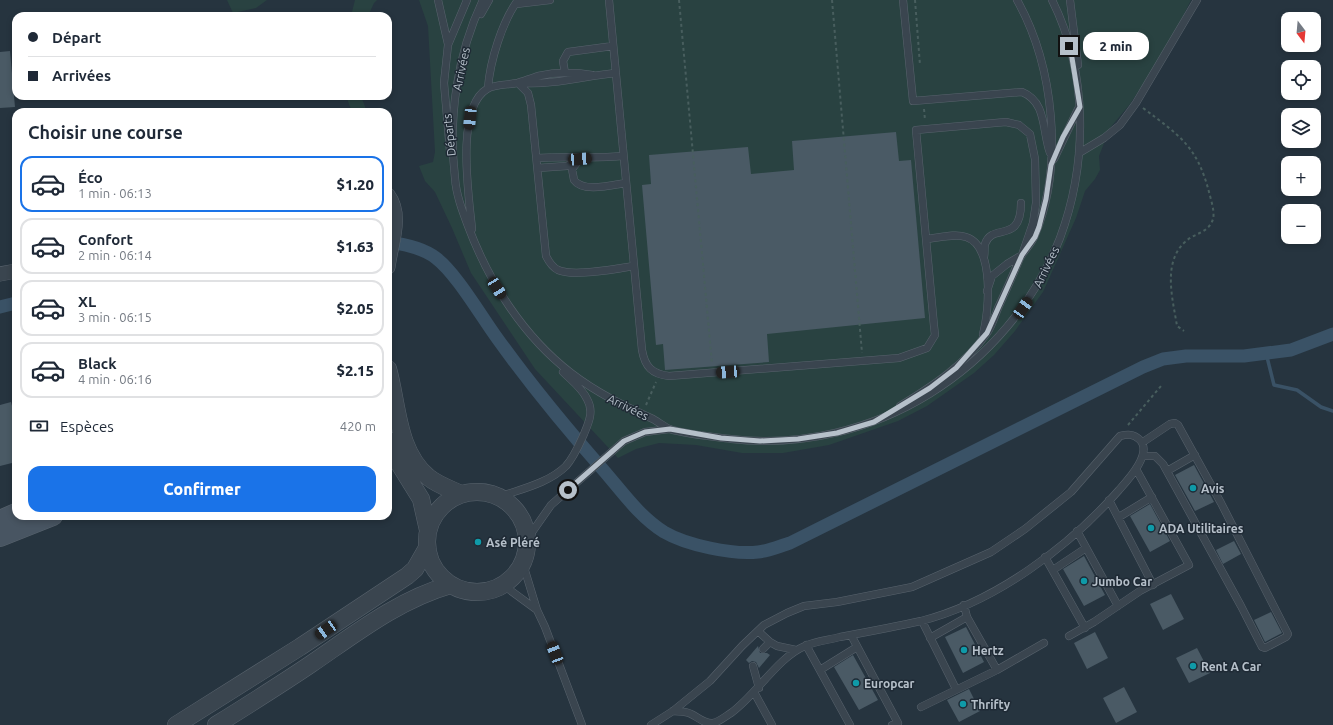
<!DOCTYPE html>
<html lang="fr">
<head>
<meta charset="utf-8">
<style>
	body { margin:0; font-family:Ubuntu,sans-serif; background:#f2f2f3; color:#1f2937; height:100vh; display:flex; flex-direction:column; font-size:15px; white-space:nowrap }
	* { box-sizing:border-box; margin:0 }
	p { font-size:13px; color:#747a83 }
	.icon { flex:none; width:22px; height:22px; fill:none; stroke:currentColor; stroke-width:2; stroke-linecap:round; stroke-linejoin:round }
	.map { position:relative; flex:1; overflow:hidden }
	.side { position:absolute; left:12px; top:108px; width:380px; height:412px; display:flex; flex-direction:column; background:#fff; border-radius:12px; box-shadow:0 2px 6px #0003 }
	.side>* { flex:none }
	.guide { position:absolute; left:12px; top:12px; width:380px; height:88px; border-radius:12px; box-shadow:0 2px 6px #0003; display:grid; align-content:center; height:88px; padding:0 16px; background:#fff }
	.needle { width:26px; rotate:164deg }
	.buttons { position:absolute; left:1281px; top:12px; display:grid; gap:8px }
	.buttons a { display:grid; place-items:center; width:40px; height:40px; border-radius:8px; background:#fff; box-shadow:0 2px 6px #0003; font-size:20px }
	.end { position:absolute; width:18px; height:18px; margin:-9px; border:5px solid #b6c0ca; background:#111; box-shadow:0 0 0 2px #111 }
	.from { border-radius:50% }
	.bubble { position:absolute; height:28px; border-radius:12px; background:#fff; box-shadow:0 2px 6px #0003; font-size:13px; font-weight:800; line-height:28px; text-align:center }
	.car { position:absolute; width:12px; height:24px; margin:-12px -6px; border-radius:5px; box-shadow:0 0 3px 1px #0007; background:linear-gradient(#222 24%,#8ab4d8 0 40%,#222 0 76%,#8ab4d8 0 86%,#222 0) }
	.guide b { display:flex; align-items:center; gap:14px; height:38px; font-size:15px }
	.guide b+b { border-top:1px solid #e0e1e3 }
	.guide i { width:10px; height:10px; background:#1f2937 }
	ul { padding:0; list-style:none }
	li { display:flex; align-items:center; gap:12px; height:56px; margin:0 8px 6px; padding:0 8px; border:2px solid #e0e1e3; border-radius:12px }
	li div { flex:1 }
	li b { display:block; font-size:15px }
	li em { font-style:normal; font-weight:800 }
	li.on { border-color:#1a73e8 }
	li>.icon { width:36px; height:36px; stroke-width:1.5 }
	h2 { padding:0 16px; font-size:18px; line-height:48px }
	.pay { display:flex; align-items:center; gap:10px; height:44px; padding:0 16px; font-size:15px }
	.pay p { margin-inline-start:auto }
	.button { display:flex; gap:8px; margin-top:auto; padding:8px 16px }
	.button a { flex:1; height:46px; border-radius:12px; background:#1a73e8; color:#fff; font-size:16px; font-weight:800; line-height:46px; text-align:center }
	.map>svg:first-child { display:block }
	.green { fill:#294241 }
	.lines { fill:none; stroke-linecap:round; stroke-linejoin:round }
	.stream { stroke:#3a5266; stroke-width:3.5 }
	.canal { stroke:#3a5266; stroke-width:13 }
	.building { fill:#4a5a65 }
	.service-casing { stroke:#58636d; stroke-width:8 }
	.minor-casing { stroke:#58636d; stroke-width:15 }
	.tertiary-casing { stroke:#58636d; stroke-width:18 }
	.secondary-casing { stroke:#58636d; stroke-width:20 }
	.path { stroke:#485e5e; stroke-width:2; stroke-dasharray:3 3; stroke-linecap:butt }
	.service { stroke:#3a454f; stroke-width:7 }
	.minor { stroke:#3a454f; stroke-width:14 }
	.tertiary { stroke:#3a454f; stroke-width:17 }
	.secondary { stroke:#485562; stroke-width:19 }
	.route { stroke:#b6c0ca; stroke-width:5 }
	.culture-dot { fill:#0f9aa8; stroke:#1f2a35; stroke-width:1.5 }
	.labels { text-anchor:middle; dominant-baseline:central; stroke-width:3; stroke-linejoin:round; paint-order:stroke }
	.street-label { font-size:12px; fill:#b6c0ca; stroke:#1f2a35 }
	.poi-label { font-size:12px; font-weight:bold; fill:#b6c0ca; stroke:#1f2a35; text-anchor:start }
</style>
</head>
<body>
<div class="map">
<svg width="1333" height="725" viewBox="0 0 1333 725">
	<rect width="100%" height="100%" fill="#26343f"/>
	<path class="green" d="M227 0H267L256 8 233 13Z
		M355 0H377L374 3 368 16H351Z
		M419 0H1191L1168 46 1130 104 1110 128 1099 156 1100 170 1095 179 1085 191 1076 218 1043 292 1015 331 994 355 974 373 927 406 898 421 829 445 783 453H742L696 445 659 443 636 449 618 458 535 369 471 273 452 228 435 192 425 181 419 166 433 162 435 152 428 26Z
		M346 96H361L367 112H352Z"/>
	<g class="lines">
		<path class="stream" d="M1266 353 1274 385 1297 390 1321 407 1333 411"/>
		<path class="canal" d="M388 242C404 244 423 248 436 258 456 273 481 316 497 338 530 384 567 429 605 472 623 493 640 517 664 532 686 545 733 555 758 552 769 551 780 546 790 543L1143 367 1163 359 1186 356H1244L1291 350 1333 334
			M0 307 16 303"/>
	</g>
	<path class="building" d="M10 51 15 107 0 108V52Z
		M896 132 899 161 911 160 925 318 767 334 769 362 665 370 663 344 656 345 642 185 651 184 649 155 748 147 751 174 794 170 792 141Z
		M11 402 16 421V462L0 466V405Z
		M1194 465 1214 502 1195 511 1175 475Z
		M1150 504 1170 541 1150 552 1130 516Z
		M1234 541 1241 554 1223 564 1216 550Z
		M1084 556 1105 595 1084 606 1063 569Z
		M1171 594 1184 619 1163 630 1150 604Z
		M1271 612 1282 633 1265 642 1254 620Z
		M966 627 984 662 963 673 945 637Z
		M1095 632 1108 658 1087 669 1074 643Z
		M758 646 760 653H767L770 655 759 668 756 662 752 661 749 663 746 660Z
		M1197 648 1210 673 1189 683 1176 658Z
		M853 655 878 700 859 710 834 667Z
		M1124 687 1137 712 1116 723 1103 698Z
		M969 689 980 711 959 722 947 700Z"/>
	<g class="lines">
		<defs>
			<path id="service" d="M438 0 448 44
				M483 0C457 54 448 118 455 178 456 194 462 210 468 226 489 282 523 336 571 373 597 393 624 406 653 419 658 422 664 426 669 429 685 434 714 437 731 439 873 455 1008 370 1060 238 1088 163 1088 72 1052 0
				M609 0 642 350C645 367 652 374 669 376L899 358 927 348 935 335 934 326 916 130 1006 122 1019 125 1030 134 1035 159 1036 203 1033 223 1022 255 1007 264 992 276 987 291
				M903 0 913 101 1022 92C1047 102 1042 131 1050 153
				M1070 0 1078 65
				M516 4 550 0
				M481 14 489 0
				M565 73 563 61 568 52 613 46
				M518 83 528 93 531 105 546 256C549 262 552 267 558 270 574 277 616 269 634 266
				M522 83C554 85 584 76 616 73
				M488 88C490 61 502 22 518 0
				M450 151 444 83 448 45 467 0
				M1079 153 1104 138 1120 125 1136 103 1197 0
				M537 158C566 156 594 159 623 156
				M580 159 572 169 574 180C583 193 612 185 626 183
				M1054 159 1078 109
				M538 168 567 166 576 161
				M472 229C469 197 455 108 487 89 495 84 509 85 517 83 524 81 531 78 538 76 555 72 575 72 592 75
				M926 239C938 238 955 233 966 237 995 246 989 312 983 334
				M984 257C985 253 984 248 985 244 992 222 1021 245 1021 203
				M900 406C933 386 965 365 987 333 992 326 995 316 998 308 1006 291 1013 275 1020 258 1024 250 1032 244 1035 235 1064 165 1054 66 1017 0
				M1143 442 1170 424 1175 423 1178 425 1221 503 1288 634 1286 637 1265 648 1262 647 1241 606 1163 464 1155 456H1143
				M1167 471 1195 455
				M499 497C521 489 549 483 566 466 574 457 579 445 584 434 589 422 594 411 587 399 582 388 571 380 563 372
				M1109 500 1153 585
				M1119 517 1152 497
				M1077 531 1118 606
				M528 538 551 505 624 441 645 432 670 429
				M1045 557 1085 628
				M523 564 537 610 545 627 582 725
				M1053 570 1086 548
				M503 585 537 610
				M964 605 967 617 997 670
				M922 621 956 689
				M758 631 770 642
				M851 635 898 723 892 725
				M1069 636 1094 622 1140 591 1189 565 1136 469
				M930 638 967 617
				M806 645 850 725
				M763 649 770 642 777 646 796 650
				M753 666 759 688
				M820 670 857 647
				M754 692 772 725
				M921 707 997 670 1044 643
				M651 725 673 711 710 681 742 646 764 625 787 613 804 606 837 602 912 587 991 552 1025 529 1071 492 1120 436C1128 434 1133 434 1139 439 1154 452 1128 480 1119 490 1069 547 995 602 921 621 894 627 867 632 840 637 829 640 816 641 805 646 778 657 757 694 731 713 726 716 719 722 713 723 704 724 698 717 691 714 686 711 679 712 673 711"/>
			<path id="minor" d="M388 195C403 215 391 244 388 267
				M0 274 16 271"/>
			<path id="tertiary" d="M388 369C398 405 397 451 428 477 438 485 450 489 461 494
				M388 440 390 449 421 499 428 530
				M427 542a50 50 0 1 1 100 0a50 50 0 1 1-100 0Z
				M176 725 300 647 407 576 415 569 427 548
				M216 725C248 705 280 685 311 664 355 634 398 600 450 585"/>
			<path id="secondary" d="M0 520 16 513
				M0 537 53 516"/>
		</defs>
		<use href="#service" class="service-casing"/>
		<use href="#minor" class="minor-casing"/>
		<use href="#tertiary" class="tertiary-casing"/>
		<use href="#secondary" class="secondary-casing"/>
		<path class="path" d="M679 0 712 364
			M832 0 862 353
			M915 0 920 65
			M1143 108C1180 136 1197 146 1209 192 1211 200 1215 212 1213 219 1209 233 1194 233 1185 242 1162 263 1173 300 1177 326L1184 331
			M924 109 925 120
			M646 405 656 382
			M1128 425 1161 386"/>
		<use href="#service" class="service"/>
		<use href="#minor" class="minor"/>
		<use href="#tertiary" class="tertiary"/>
		<use href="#secondary" class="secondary"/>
	</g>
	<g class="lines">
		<path class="route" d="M568 490 624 441 645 432 670 429 721 438 760 441 798 439 837 433 874 422 930 388 956 368 987 333 1022 255 1035 237 1039 227 1046 199 1051 165 1063 137 1080 107 1072 58 1069 46"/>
	</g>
	<g class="culture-dot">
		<circle cx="1193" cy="488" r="4"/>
		<circle cx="1151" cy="528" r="4"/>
		<circle cx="478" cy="542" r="4"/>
		<circle cx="1084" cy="581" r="4"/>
		<circle cx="964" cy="650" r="4"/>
		<circle cx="1193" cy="666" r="4"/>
		<circle cx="856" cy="683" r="4"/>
		<circle cx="963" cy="704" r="4"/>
	</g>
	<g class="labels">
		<g class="street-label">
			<text transform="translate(461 69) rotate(-78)">Arrivées</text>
			<text transform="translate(449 135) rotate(-96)">Départs</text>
			<text transform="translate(1046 267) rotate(-64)">Arrivées</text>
			<text transform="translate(628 407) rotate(26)">Arrivées</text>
		</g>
		<g class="poi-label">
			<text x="1201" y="488">Avis</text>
			<text x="1159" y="528">ADA Utilitaires</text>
			<text x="486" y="542">Asé Pléré</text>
			<text x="1092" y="581">Jumbo Car</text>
			<text x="972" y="650">Hertz</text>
			<text x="1201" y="666">Rent A Car</text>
			<text x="864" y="683">Europcar</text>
			<text x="971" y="704">Thrifty</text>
		</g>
	</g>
</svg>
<div class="buttons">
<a><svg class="needle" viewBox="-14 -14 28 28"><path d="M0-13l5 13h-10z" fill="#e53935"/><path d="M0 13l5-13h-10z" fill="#747a83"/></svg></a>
<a><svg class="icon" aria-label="locate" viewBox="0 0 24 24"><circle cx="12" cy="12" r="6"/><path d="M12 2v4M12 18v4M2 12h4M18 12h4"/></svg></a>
<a><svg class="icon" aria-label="layers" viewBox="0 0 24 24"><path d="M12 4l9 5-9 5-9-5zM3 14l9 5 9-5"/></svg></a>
<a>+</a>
<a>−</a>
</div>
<i class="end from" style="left:568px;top:490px"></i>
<i class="end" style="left:1069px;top:46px"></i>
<div class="bubble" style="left:1083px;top:32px;width:66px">2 min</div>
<i class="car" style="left:470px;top:118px;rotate:186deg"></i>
<i class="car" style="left:580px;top:159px;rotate:86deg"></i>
<i class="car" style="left:497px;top:288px;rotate:148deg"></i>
<i class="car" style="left:1023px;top:308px;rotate:35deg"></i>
<i class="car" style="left:728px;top:372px;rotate:266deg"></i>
<i class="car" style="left:326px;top:630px;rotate:236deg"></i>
<i class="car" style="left:555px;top:653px;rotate:339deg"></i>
<div class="guide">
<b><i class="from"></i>Départ</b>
<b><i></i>Arrivées</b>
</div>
<section class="side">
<h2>Choisir une course</h2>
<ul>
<li class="on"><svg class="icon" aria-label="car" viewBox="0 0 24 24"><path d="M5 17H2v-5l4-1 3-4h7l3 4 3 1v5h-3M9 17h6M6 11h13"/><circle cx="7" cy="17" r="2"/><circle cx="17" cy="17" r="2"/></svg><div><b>Éco</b><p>1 min · 06:13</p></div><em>$1.20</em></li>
<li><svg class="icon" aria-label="car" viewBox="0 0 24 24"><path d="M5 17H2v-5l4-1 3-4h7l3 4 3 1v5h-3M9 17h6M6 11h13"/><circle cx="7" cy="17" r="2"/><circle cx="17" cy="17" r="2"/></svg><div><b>Confort</b><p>2 min · 06:14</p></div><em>$1.63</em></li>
<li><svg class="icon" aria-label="car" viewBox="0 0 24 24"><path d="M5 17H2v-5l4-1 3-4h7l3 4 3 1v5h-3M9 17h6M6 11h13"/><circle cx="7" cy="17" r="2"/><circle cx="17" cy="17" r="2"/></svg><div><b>XL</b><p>3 min · 06:15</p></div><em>$2.05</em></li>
<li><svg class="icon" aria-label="car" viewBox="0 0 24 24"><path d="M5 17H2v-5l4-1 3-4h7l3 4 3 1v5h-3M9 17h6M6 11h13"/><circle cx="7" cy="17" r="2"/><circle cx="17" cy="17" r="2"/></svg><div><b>Black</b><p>4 min · 06:16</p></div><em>$2.15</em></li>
</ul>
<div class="pay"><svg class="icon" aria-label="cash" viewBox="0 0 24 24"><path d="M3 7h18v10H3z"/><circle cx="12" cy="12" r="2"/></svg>Espèces<p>420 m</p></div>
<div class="button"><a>Confirmer</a></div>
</section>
</div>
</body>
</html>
